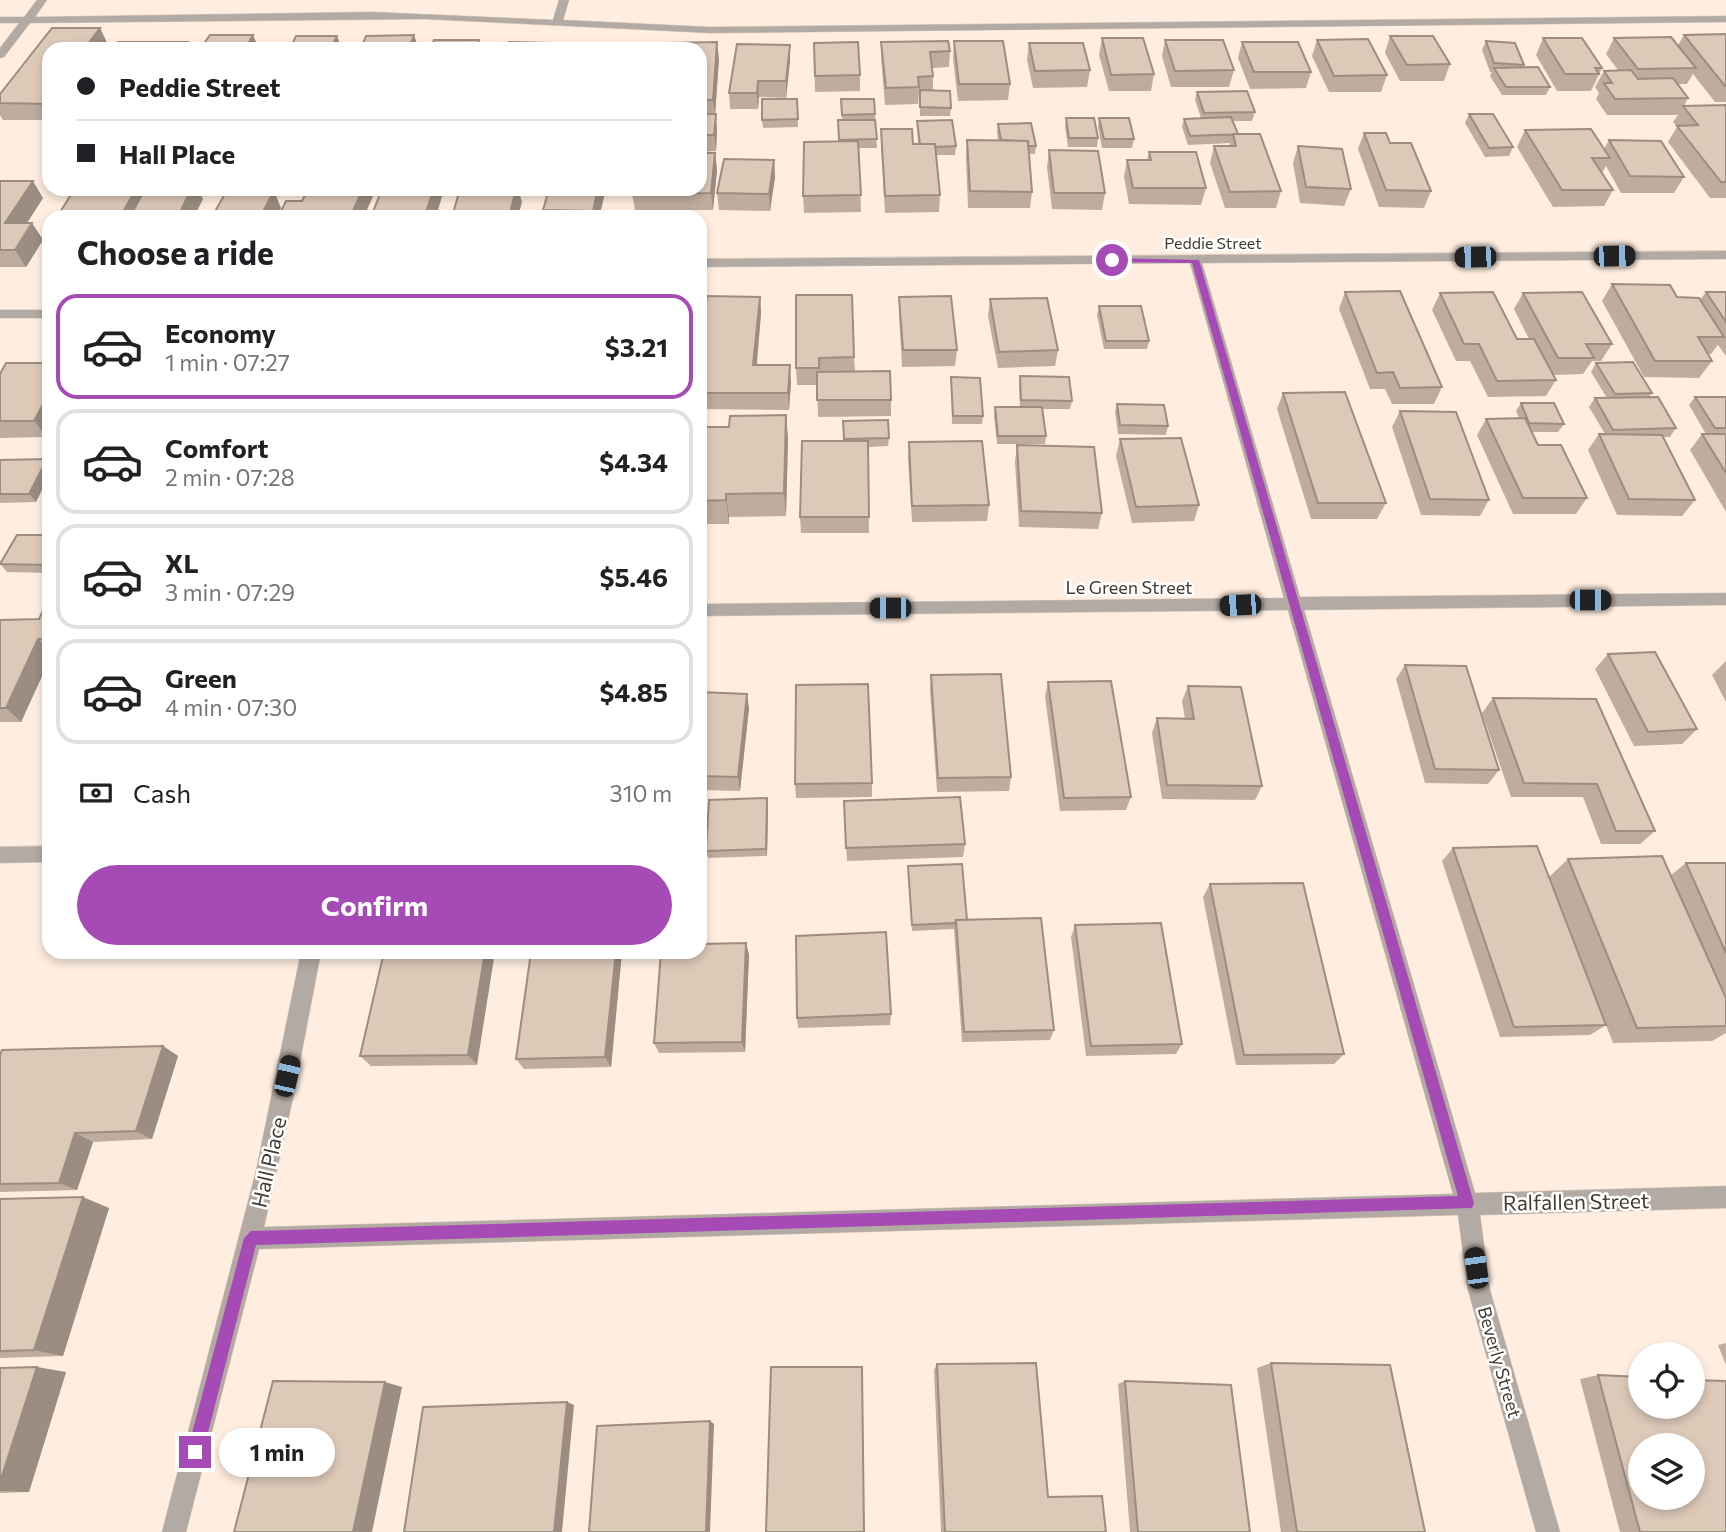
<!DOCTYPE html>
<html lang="en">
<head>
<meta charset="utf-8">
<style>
	body { margin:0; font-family:Commissioner,sans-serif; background:#f2f2f2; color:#202124; height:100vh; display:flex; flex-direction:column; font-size:26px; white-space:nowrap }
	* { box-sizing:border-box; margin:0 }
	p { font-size:23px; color:#757577 }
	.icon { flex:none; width:38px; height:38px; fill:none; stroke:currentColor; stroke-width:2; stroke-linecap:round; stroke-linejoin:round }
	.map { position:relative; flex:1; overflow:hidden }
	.sheet { position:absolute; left:42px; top:210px; width:665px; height:749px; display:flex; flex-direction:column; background:#fff; border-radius:21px; box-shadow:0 4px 10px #0003 }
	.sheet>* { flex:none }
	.top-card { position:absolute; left:42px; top:42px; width:665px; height:154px; border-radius:21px; box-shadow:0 4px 10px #0003; display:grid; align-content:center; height:154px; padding:0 35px; background:#fff }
	.controls { position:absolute; left:1628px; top:1342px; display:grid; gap:14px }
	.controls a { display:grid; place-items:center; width:77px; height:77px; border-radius:50%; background:#fff; box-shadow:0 4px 10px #0003; font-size:35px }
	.end { position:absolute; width:32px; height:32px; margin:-16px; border:9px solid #a64ab5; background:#fff; box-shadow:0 0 0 4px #fff }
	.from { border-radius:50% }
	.bubble { position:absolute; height:49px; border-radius:24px; background:#fff; box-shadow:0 4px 10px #0003; font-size:23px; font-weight:700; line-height:49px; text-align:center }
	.car { position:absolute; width:21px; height:42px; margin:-21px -10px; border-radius:9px; box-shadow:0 0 5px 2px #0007; background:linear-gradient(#222 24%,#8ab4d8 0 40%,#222 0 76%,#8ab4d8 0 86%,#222 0) }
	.top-card b { display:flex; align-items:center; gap:24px; height:66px; font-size:26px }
	.top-card b+b { border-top:2px solid #e0e0e0 }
	.top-card i { width:18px; height:18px; background:#202124 }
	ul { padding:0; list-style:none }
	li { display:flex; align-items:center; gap:21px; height:105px; margin:0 14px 10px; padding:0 21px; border:4px solid #e0e0e0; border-radius:21px }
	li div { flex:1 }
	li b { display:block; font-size:26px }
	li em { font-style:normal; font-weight:700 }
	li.selected { border-color:#a64ab5 }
	li>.icon { width:63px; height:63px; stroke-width:1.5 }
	h2 { padding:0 35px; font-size:32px; line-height:84px }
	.pay { display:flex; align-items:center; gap:18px; height:77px; padding:0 35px; font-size:26px }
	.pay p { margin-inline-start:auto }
	.action { display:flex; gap:14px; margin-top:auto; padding:14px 35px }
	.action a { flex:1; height:80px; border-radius:42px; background:#a64ab5; color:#fff; font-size:28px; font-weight:700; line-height:80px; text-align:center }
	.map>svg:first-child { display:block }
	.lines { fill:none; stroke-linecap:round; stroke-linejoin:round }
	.minor-casing { stroke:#d9cabd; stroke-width:1 }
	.minor { fill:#b3aba3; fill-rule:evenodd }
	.wall { fill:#bead9e }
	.shaded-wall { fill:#9b8d81 }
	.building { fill:#ddc9b8; stroke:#9b8d81; stroke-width:2; fill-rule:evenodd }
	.route { fill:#a64ab5 }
	.labels { text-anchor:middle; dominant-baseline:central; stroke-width:5; stroke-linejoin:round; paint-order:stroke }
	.far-street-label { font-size:16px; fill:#423a33; stroke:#fff }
	.street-label { font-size:18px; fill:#423a33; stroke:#fff }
	.near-street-label { font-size:21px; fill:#423a33; stroke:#fff }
</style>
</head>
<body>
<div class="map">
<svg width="1726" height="1532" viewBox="0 0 1726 1532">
	<rect width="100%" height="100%" fill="#ffeee0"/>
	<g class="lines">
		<defs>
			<path id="minor" d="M37 0H47L35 17 371 12 553 20 559 0H569L563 20 710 27 1726 16V22L710 33 424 19 30 23 4 57 0 58V48L19 23H0V17H24Z
				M1726 251V259L1202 263 1300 597 1726 593V605L1304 610 1475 1193 1726 1186V1208L1480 1215 1490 1290 1560 1532H1536L1468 1290 1458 1215 259 1249 186 1532H162L256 1171 301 952H321L293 1098 264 1227 1453 1194 1288 610 700 616V604L1284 598 1190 263 700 267V259Z
				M0 310H49V318H0Z
				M49 846V862L0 863V847Z"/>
		</defs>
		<use href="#minor" class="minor-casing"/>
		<use href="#minor" class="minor"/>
	</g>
	<path class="wall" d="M52 28H100L108 45 105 49H49V120H3L0 115V94Z
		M1726 34V102H1715L1693 74 1687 84H1678L1688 98 1684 106 1726 105V198H1710L1668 142 1677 127 1673 122 1678 115H1607L1596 99 1599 93 1595 87 1604 71 1618 70 1606 54 1614 38 1678 45 1684 35Z
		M1390 36 1450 64 1444 81H1400L1385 53Z
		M1102 38 1154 74 1151 91H1109L1099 55Z
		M1543 38 1602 68 1591 91H1557L1536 55Z
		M1165 40 1234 70 1229 87H1171L1162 56Z
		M1317 40 1387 75 1381 92H1329L1312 56Z
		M954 41 1010 84 1008 100 958 101 953 58Z
		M1486 41 1524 65 1523 68 1550 87 1546 95H1502L1490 76 1492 72H1490L1482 50Z
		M881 42 950 51 949 67 932 68 933 76V90L951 108 950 116H920V93H919L918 104 885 105 881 58Z
		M1242 42 1311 72 1306 88 1250 89 1238 58Z
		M814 43 860 75V91L815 92Z
		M1029 43 1090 70 1087 87 1033 88 1027 60Z
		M700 49 719 59 715 114 717 131 716 151 700 152Z
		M790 61 786 98 759 97 758 109H730L729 93Z
		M1197 92 1255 112 1252 121H1233L1238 134 1281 191 1276 208H1225L1210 163 1214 146H1229L1230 143 1188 145 1182 127 1184 119 1201 118 1195 100Z
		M797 99 798 127 763 128 762 120Z
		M841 99H874L877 148H859L861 212 804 213 803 196 838 141V120H842Z
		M1469 114 1513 147 1509 156 1485 157 1465 123Z
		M1066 118 1098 138 1097 147H1068L1065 127Z
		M1099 118 1134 139 1132 148H1102L1098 127Z
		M917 121 956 146 955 155H936L940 195 939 212 885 213 881 146V129L913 144H918Z
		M998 124 1036 146 1035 154H1029L1032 192 1030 208H968L966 157 967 140H998L997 132Z
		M1525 130 1604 149 1609 140 1684 177 1674 193H1621L1606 166 1602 173 1613 190 1604 206 1553 207 1517 147Z
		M1364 133 1390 143 1431 191 1424 208 1379 207 1358 149Z
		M1298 146 1351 189 1344 206 1300 203 1293 163Z
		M1049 150 1105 193 1102 210 1052 209 1047 167Z
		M1149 152 1206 188 1201 205 1129 204 1124 177 1127 160H1147Z
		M715 153 717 170 713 210H635L632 194Z
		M774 160 775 177 770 211 719 210 717 193Z
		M0 181 43 198 27 223H32L43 240 26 267H0Z
		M549 189H606L599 217H545L543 210Z
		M49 229V249L42 239Z
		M1612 284 1677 297 1700 300 1706 292H1726V356L1718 345 1711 354H1707L1712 361 1699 378 1644 377 1602 301Z
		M1345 292 1442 387 1434 404H1392L1385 389H1370L1339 309Z
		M1440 293 1517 339H1529L1514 309 1523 293 1612 344 1601 361H1592L1583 374 1553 375 1556 380 1546 396 1488 397 1470 361H1456L1432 310Z
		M796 295 854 357 855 371 891 400V416L818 417 817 385H797L796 368Z
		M760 297 761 313 757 365 791 382 789 410 700 409V346Z
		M899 297 957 350 955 366 902 367 899 314Z
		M990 299 1058 350 1055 366 998 368 988 316Z
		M1099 306 1149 341 1147 349H1104L1097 315Z
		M1596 363 1652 393 1649 397 1676 428 1670 437H1663L1695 500 1682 516 1617 515 1588 450 1599 434H1605L1589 407 1595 398H1607L1591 372Z
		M0 374 47 437 0 438Z
		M1020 376 1072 401 1070 409H1042L1046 436 1045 444H997L994 416 995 407H1020L1019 385Z
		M951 377 983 416 982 424H952Z
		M1283 393 1386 503 1377 519H1311L1277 409Z
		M1726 396V512L1690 450 1702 434H1706L1689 405 1695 397Z
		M1521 403 1564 424 1558 432H1532L1538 445 1587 498 1576 514H1513L1477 435 1486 419 1519 418 1516 411Z
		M1117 404 1168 426 1166 435 1118 434 1115 412Z
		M1400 411 1489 500 1480 516 1421 515 1392 427Z
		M786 415 788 439 786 516 729 517V524H700V427H729Z
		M843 421 889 438 888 446 868 447 869 533H801L800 517 844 441Z
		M1120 439 1199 505 1194 521 1132 523 1116 456Z
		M909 442 989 505 987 521 912 522 908 458Z
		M1017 445 1102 513 1098 529 1019 527 1015 462Z
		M47 459 36 502 0 503V460Z
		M49 535V573L7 572 0 564Z
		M49 598V661L21 722H0V620L39 619Z
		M1608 654 1697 729 1682 744 1634 746 1595 669Z
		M1726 661V702L1712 675Z
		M1405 665 1499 770 1488 784 1425 783 1396 679Z
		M931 675 1011 777 1009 791 937 792 930 690Z
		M1048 682 1131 797 1126 810 1060 811 1045 696Z
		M1188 686 1262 786 1255 800 1162 799 1152 733 1157 718 1185 719 1182 701Z
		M700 692 749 708 740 791 700 790Z
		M1493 698 1655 831 1640 844H1601L1583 797H1511L1482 713Z
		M872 783V797L796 798 795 784Z
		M844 801 965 844 963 857 847 861Z
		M768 805 767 856 708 858 706 851Z
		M1453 848 1549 877 1568 859 1671 875 1686 863H1726V996H1725L1726 998V1033L1712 1041 1613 1043 1579 956 1606 1025 1590 1035 1500 1037 1442 861Z
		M908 866 967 920 1054 1030 1050 1040 962 1042 954 929 912 931Z
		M1210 884 1344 1054 1334 1064 1236 1065 1203 897Z
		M1075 925 1182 1044 1176 1054 1086 1056 1071 937Z
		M746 943 749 955 745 1052 659 1053 654 1043Z
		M384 952 477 1065 371 1066 360 1056Z
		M622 952 611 1067 524 1069 516 1059Z
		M891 1014 890 1025 798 1028 797 1018Z
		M163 1046 178 1056 152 1139 93 1142 77 1190 0 1192V1055Z
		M0 1199 109 1208 63 1356 0 1358Z
		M1726 1343V1365L1718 1345Z
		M1271 1363 1425 1532H1281L1257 1368Z
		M937 1364 1048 1497 1106 1532H941L934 1370Z
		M0 1368 66 1372 29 1492 0 1493Z
		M1598 1375 1726 1532H1620L1580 1379Z
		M1125 1381 1250 1532H1130L1118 1384Z"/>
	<path class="shaded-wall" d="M100 28 108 45 105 49H84Z
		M253 35 259 49H245Z
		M414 35 419 49H409Z
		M337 36 342 49H331Z
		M479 40 482 49H476Z
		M188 42 191 49H184Z
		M717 42 719 59 715 116 713 100Z
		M790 45V61L786 98V81Z
		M758 81 759 97 758 109 757 93Z
		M716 114 717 131 716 151 714 135Z
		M715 153 717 170 713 210 711 193Z
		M774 160 775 177 770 211 769 194Z
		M33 181 43 198 16 240 5 223Z
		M136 189H151L139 217H120Z
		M191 189H198L203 199 194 217H178Z
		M363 189H376L364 217H350Z
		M434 189H442L443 193 436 217H424Z
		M516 189H518L522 202 518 217H509Z
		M598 189H606L599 217H594L593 211Z
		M274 191 281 208 277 217H260Z
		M32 223 43 240 26 267 15 250Z
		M760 297 761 313 755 381 753 365Z
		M790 365 791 382 789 410 788 393Z
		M49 393V433L47 437 34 421Z
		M786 415 788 439 786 516 784 493Z
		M47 459 49 462V476L36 502 29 494Z
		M726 494 729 517V524L726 500Z
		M38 639 49 651V661L21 722 6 708Z
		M747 694 749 708 740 791 738 777Z
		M767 798 768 805 767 856 766 849Z
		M746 943 749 955 745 1052 742 1042Z
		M485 952H495L477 1065 468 1055Z
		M616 952H622L611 1067 605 1057Z
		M163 1046 178 1056 152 1139 136 1131Z
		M75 1133 93 1142 77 1190 59 1183Z
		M83 1197 109 1208 63 1356 34 1350Z
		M37 1367 66 1372 29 1492 0 1491V1482Z
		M385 1382 402 1387 372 1532H353Z
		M567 1402 574 1405 562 1532H554Z
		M710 1421 714 1424 710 1532H706Z"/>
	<path class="building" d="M52 28H100L84 49H49V104L0 103V94Z
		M1726 34V86H1725L1684 35Z
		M210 35H253L245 49H200Z
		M414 35 409 49H361L366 36Z
		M296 36H337L331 49H290Z
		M1390 36H1433L1450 64 1407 65Z
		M1671 37 1696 68 1638 69 1614 38Z
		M1102 38H1143L1154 74 1111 75Z
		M1543 38H1582L1602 68H1595L1599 74H1565Z
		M1368 39 1387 75 1334 76 1317 40Z
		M434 40H479L476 49H430Z
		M1165 40H1223L1234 70 1175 71Z
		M948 41 950 51 930 52 933 76 918 77 919 87 886 88 881 42Z
		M954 41H1003L1010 84H959Z
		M1486 41 1515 43 1524 65 1494 63Z
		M118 42H188L184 49H113Z
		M509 42 550 43 548 49H507Z
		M717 42 713 100H700V49H668L669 43Z
		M858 42 860 75 815 76 814 43Z
		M1242 42H1298L1311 72H1254Z
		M1029 43H1083L1090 70 1035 71Z
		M587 44H638L637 49H586Z
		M737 44 790 45 786 81H758L757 93H729Z
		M1538 67 1550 87H1506L1494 68Z
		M1631 70 1638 79 1673 78 1688 98 1615 99 1604 83H1612L1604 71Z
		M920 90 950 91 951 108 920 107Z
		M1247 91 1255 112 1204 113 1197 92Z
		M762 99H797L798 119 762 120Z
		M841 99H874L875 114 842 115Z
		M1726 105V182H1721L1677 126 1698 125 1683 106Z
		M700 114H716L714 135H700Z
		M1469 114H1493L1513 147 1489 148Z
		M1231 117 1238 134 1190 136 1184 119Z
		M1066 118H1094L1098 138H1069Z
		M1099 118H1129L1134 139H1104Z
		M838 120H875L877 139 839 140Z
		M952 120 956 146 935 147V144H920L917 121Z
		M1031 123 1036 146H1028V141L1001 140 998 124Z
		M881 129H912L913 144H935L940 195 885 196Z
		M1591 129 1610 158H1592L1613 190H1562L1525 130Z
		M1364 133H1386L1390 143H1411L1431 191 1386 190Z
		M1233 134H1260L1281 191 1230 192 1214 146H1236Z
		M967 140 1028 141 1032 192 970 191Z
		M1609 140 1661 141 1684 177 1630 176Z
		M858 141 861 195 803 196 804 142Z
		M1298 146 1342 149 1351 189 1306 187Z
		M1049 150 1098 151 1105 193H1054Z
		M1149 152H1196L1206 188H1133L1127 160H1151Z
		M700 153H715L711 193 632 194 633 189H700Z
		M724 159 774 160 769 194 717 193Z
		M0 181H33L5 223H32L15 250H0Z
		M89 189H136L120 217H57L74 190Z
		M145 189H191L178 217H130Z
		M308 189H363L350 217H278L286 201H302Z
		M382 189H434L424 217H371Z
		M460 189H516L509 217H452Z
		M549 189H598L593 211 543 210Z
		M227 190 274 191 260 217H212Z
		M49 229V239H42Z
		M1612 284 1670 285 1677 297 1699 298 1724 337H1698L1712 361H1655Z
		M1400 291 1442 387 1400 388 1393 372 1377 373 1345 292Z
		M1493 292 1517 339H1534L1556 380 1497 381 1479 344H1464L1440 293Z
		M1582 292 1612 344H1586L1594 358H1558L1523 293Z
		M1706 292H1726V322Z
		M796 295H852L854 357 819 358V368H796Z
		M707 296 760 297 753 365H790L788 393H700V346Z
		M951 296 957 350H903L899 297Z
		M1047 298 1058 350 999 352 990 299Z
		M1099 306H1141L1149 341H1106Z
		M1633 362 1652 393 1615 394 1596 363Z
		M6 363H49V393L34 421H0V374Z
		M890 371 891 400H817V372Z
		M1020 376 1069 377 1072 401 1021 400Z
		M951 377 980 378 983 416H953Z
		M1345 392 1386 503H1318L1283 393Z
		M1658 397 1676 428 1613 430 1595 398Z
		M1695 397H1726V428H1715Z
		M1521 403H1554L1564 424 1529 423Z
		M1117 404 1164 405 1168 426 1120 425Z
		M995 407H1042L1046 436H998Z
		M1400 411 1456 412 1489 500 1430 499Z
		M786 415 784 493 726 494V500L700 501V427H729L730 416Z
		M1525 418 1538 445H1561L1587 498H1523L1486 419Z
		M888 420 889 438 844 439 843 421Z
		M1599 434 1662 435 1695 500 1629 499Z
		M1702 434H1726V473Z
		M1181 438 1199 505 1136 507 1120 439Z
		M802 441H868L869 517H800Z
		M982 441 989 505 912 506 909 442Z
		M1017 445 1094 447 1102 513 1021 511Z
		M47 459 29 494H0V460Z
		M17 535H49V565L0 564Z
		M49 598V639H38L6 708H0V620L39 619Z
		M1655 652 1697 729 1648 732 1608 654Z
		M1405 665 1466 666 1499 770 1435 769Z
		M1001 674 1011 777 938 778 931 675Z
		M1111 681 1131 797 1064 798 1048 682Z
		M868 684 872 783 795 784 796 685Z
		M1188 686 1241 687 1262 786 1167 785 1157 718 1194 719Z
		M700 692 747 694 738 777 700 776Z
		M1493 698 1596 699 1655 831H1616L1597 784 1524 783Z
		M960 797 965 844 846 848 844 801Z
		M767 798 766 849 706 851 709 800Z
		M1537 846 1606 1025 1514 1027 1453 848Z
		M1662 856 1726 998V1026L1637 1028 1568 859Z
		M1686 863H1726V953Z
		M962 864 967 920H956L955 923 912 925 908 866Z
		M1303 883 1344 1054 1244 1055 1210 884Z
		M1041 918 1054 1030 964 1032 956 920Z
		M1161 923 1182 1044 1091 1046 1075 925Z
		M886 932 891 1014 797 1018 796 936Z
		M746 943 742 1042 654 1043 661 952H700V944Z
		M384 952H485L468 1055 360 1056Z
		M531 952H616L605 1057 516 1059Z
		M163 1046 136 1131 75 1133 59 1183 0 1184V1055L2 1050Z
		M83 1197 34 1350 0 1351V1199Z
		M1036 1363 1048 1497 1102 1496 1106 1532H945L937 1364Z
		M1271 1363 1390 1365 1425 1532H1297Z
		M37 1367 0 1482V1368Z
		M771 1367H862L864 1532H766Z
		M1598 1375 1640 1377V1407H1692V1380L1726 1381V1532H1640ZM1640 1446H1692V1498H1640Z
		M273 1381 385 1382 353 1532H234Z
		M1125 1381 1231 1385 1250 1532H1138Z
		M567 1402 554 1532H404L423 1407Z
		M710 1421 706 1532H589L597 1426Z"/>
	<path class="route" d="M1112 258 1199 260 1474 1203 1472 1208 256 1245 203 1452 201 1457H189L187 1452 244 1238 251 1231 1458 1196 1192 263 1109 262Z"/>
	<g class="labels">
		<g class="far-street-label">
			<text x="1213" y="242">Peddie Street</text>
		</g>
		<g class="street-label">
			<text x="1129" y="587">Le Green Street</text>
			<text transform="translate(1500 1362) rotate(74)">Beverly Street</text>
		</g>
		<g class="near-street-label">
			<text transform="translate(268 1162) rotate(-77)">Hall Place</text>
			<text transform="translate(1576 1201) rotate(-1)">Ralfallen Street</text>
		</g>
	</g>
</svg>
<div class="controls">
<a><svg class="icon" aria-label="locate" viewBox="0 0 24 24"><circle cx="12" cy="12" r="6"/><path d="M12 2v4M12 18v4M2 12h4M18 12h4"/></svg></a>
<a><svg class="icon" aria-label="layers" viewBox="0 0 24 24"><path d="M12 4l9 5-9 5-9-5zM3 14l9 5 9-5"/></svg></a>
</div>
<i class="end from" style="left:1112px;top:260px"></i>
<i class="end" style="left:195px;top:1452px"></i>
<div class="bubble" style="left:219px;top:1428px;width:116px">1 min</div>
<i class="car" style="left:1614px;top:256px;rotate:89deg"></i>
<i class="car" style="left:1475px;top:257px;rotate:269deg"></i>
<i class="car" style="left:1590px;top:600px;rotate:90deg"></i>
<i class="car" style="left:1240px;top:605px;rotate:267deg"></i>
<i class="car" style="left:890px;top:608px;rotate:270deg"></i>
<i class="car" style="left:287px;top:1076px;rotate:13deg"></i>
<i class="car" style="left:1476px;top:1268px;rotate:352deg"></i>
<div class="top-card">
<b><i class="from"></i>Peddie Street</b>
<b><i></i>Hall Place</b>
</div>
<section class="sheet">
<h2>Choose a ride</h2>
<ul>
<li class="selected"><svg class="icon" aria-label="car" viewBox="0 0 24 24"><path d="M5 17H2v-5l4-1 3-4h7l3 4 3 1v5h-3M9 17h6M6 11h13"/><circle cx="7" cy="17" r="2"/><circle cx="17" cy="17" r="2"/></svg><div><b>Economy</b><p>1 min · 07:27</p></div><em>$3.21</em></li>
<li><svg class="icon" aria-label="car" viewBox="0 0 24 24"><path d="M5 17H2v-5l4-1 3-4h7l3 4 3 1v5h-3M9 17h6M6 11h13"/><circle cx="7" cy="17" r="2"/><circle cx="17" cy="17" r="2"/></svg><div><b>Comfort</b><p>2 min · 07:28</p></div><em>$4.34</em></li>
<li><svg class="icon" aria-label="car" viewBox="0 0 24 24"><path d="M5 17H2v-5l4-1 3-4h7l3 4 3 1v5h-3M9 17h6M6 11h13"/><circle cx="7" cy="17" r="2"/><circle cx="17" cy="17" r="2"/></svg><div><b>XL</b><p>3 min · 07:29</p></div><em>$5.46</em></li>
<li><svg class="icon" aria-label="car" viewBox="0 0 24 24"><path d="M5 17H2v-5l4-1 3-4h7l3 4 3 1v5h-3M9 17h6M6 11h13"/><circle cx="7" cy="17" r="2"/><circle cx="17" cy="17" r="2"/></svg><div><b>Green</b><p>4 min · 07:30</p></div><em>$4.85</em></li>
</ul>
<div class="pay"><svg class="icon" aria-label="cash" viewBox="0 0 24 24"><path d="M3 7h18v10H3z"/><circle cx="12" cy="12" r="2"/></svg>Cash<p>310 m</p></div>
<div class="action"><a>Confirm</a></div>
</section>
</div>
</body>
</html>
